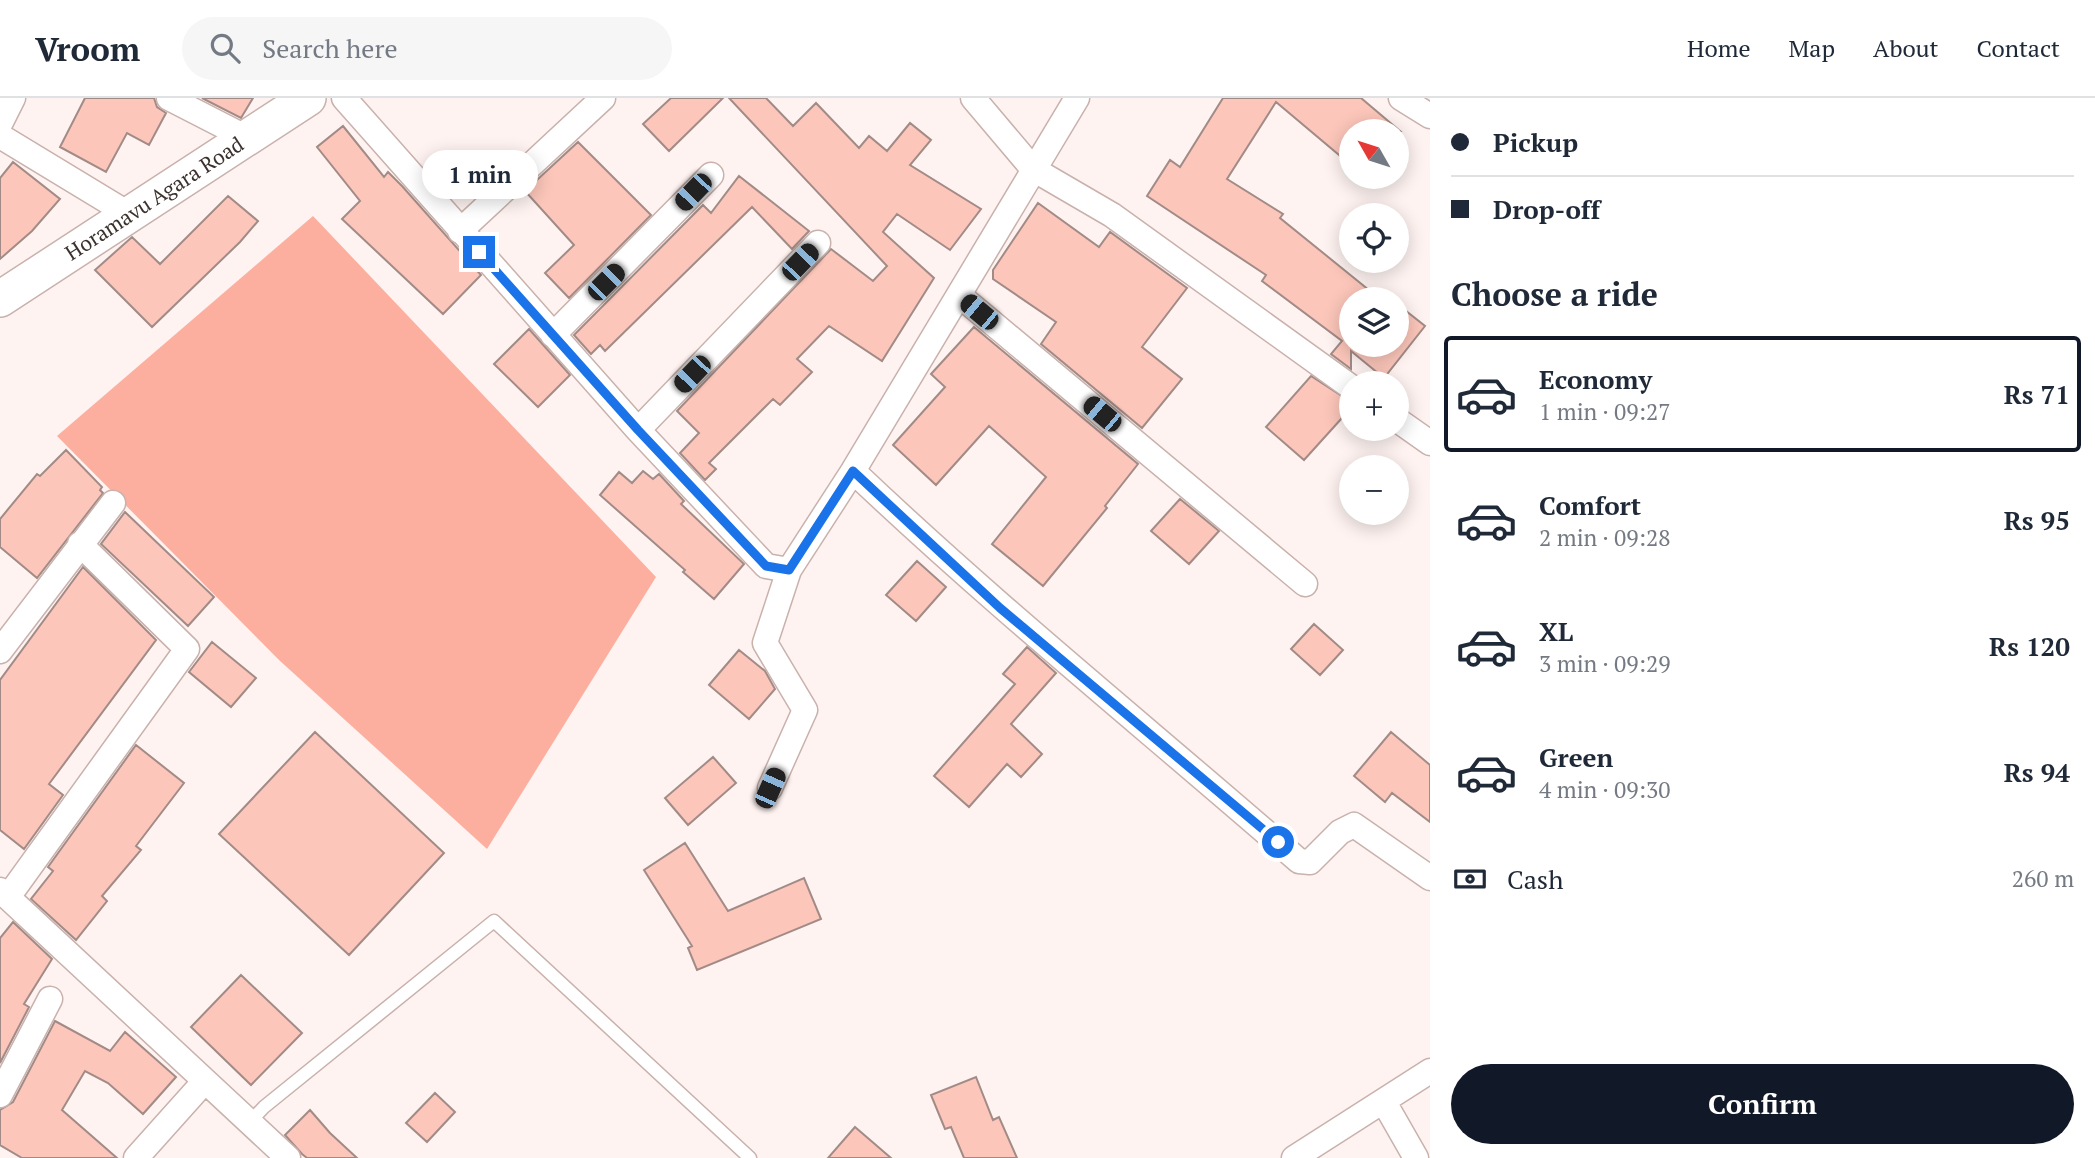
<!DOCTYPE html>
<html lang="en">
<head>
<meta charset="utf-8">
<style>
	body { margin:0; font-family:"PT Serif",serif; background:#f6f6f7; color:#1f2937; height:100vh; display:flex; flex-direction:column; font-size:26px; white-space:nowrap }
	* { box-sizing:border-box; margin:0 }
	p { font-size:23px; color:#747a83 }
	.icon { flex:none; width:38px; height:38px; fill:none; stroke:currentColor; stroke-width:2; stroke-linecap:round; stroke-linejoin:round }
	.map { position:relative; flex:1; overflow:hidden }
	.side { display:flex; flex-direction:column; background:#fff; width:665px }
	.side>* { flex:none }
	.guide { display:grid; align-content:center; height:154px; padding:0 21px; background:#fff }
	.needle { width:46px; rotate:309deg }
	.tools { position:absolute; left:1339px; top:21px; display:grid; gap:14px }
	.tools a { display:grid; place-items:center; width:70px; height:70px; border-radius:50%; background:#fff; box-shadow:0 4px 18px #0003; font-size:35px }
	.end { position:absolute; width:32px; height:32px; margin:-16px; border:9px solid #1a73e8; background:#fff; box-shadow:0 0 0 4px #fff }
	.from { border-radius:50% }
	.bubble { position:absolute; height:49px; border-radius:24px; background:#fff; box-shadow:0 4px 18px #0003; font-size:23px; font-weight:800; line-height:49px; text-align:center }
	.car { position:absolute; width:21px; height:42px; margin:-21px -10px; border-radius:9px; box-shadow:0 0 5px 2px #0007; background:linear-gradient(#222 24%,#8ab4d8 0 40%,#222 0 76%,#8ab4d8 0 86%,#222 0) }
	.guide b { display:flex; align-items:center; gap:24px; height:66px; font-size:26px }
	.guide b+b { border-top:2px solid #e0e1e3 }
	.guide i { width:18px; height:18px; background:#1f2937 }
	ul { padding:0; list-style:none }
	li { display:flex; align-items:center; gap:21px; height:116px; margin:0 14px 10px; padding:0 7px; border:4px solid transparent; border-radius:7px }
	li div { flex:1 }
	li b { display:block; font-size:26px }
	li em { font-style:normal; font-weight:800 }
	li.selected { border-color:#111827 }
	li>.icon { width:63px; height:63px; stroke-width:1.5 }
	h2 { padding:0 21px; font-size:32px; line-height:84px }
	.pay { display:flex; align-items:center; gap:18px; height:77px; padding:0 21px; font-size:26px }
	.pay p { margin-inline-start:auto }
	.action { display:flex; gap:14px; margin-top:auto; padding:14px 21px }
	.action a { flex:1; height:80px; border-radius:42px; background:#111827; color:#fff; font-size:28px; font-weight:800; line-height:80px; text-align:center }
	header { display:flex; align-items:center; gap:42px; box-sizing:border-box; height:98px; padding:0 35px; background:#fff; border-bottom:2px solid #e0e1e3 }
	header strong { font-size:33px }
	nav { display:flex; gap:38px; margin-inline-start:auto; font-size:24px }
	.search { width:490px; height:63px; background:#f6f6f7; display:flex; align-items:center; gap:18px; box-sizing:border-box; padding:0 24px; border-radius:38px; color:#747a83; font-size:26px }
	main { display:flex; flex:1; min-height:0 }
	.map>svg:first-child { display:block }
	.green { fill:#fcaf9f }
	.building { fill:#fcc6ba; stroke:#a28b86; stroke-width:2 }
	.lines { fill:none; stroke-linecap:round; stroke-linejoin:round }
	.lane-casing { stroke:#c9b1ac; stroke-width:15 }
	.street-casing { stroke:#c9b1ac; stroke-width:27 }
	.secondary-casing { stroke:#c9b1ac; stroke-width:38 }
	.lane { stroke:#fff; stroke-width:12 }
	.street { stroke:#fff; stroke-width:24 }
	.secondary { stroke:#fff; stroke-width:35 }
	.route { stroke:#1a73e8; stroke-width:9 }
	.labels { text-anchor:middle; dominant-baseline:central; stroke-width:5; stroke-linejoin:round; paint-order:stroke }
	.street-label { font-size:21px; fill:#3b322f; stroke:#fff }
</style>
</head>
<body>
<header>
<strong>Vroom</strong>
<div class="search"><svg class="icon" aria-label="search" viewBox="0 0 24 24"><circle cx="10" cy="10" r="6"/><path d="M15 15l6 6"/></svg>Search here</div>
<nav><a>Home</a><a>Map</a><a>About</a><a>Contact</a></nav>
</header>
<main>
<div class="map">
<svg width="1430" height="1060" viewBox="0 0 1430 1060">
	<rect width="100%" height="100%" fill="#fef3f1"/>
	<path class="green" d="M313 118 656 479 487 751 279 562 57 338Z"/>
	<path class="building" d="M85 0H154L157 9 166 15 149 47 127 35 106 74 60 49Z
		M202 0H253L241 20Z
		M671 0H723L669 53 643 26Z
		M729 0H766L793 28 816 5 859 50 869 38 887 53 910 25 931 42 910 67 981 111 950 152 897 116 883 134 934 180 882 263 829 228 797 261 812 274 780 307 773 301 709 365 716 371 705 382 680 355 699 335 677 313 831 151 873 183 887 168Z
		M1223 0H1361L1400 33H1351V67L1276 4 1227 81 1283 116 1280 120 1380 201H1351V247H1396V205L1425 228 1384 280 1351 253V271L1331 256 1342 243 1262 183 1266 177 1147 98 1170 62 1180 69Z
		M343 28 384 79 388 74 402 88 481 177 443 216 342 121 360 103 317 49Z
		M578 44 651 117 569 200 545 175 574 147 525 93Z
		M13 64 60 101 32 133 0 161V80Z
		M739 78 809 133 792 151 752 109 605 253 600 247 591 256 574 237 703 107 711 115Z
		M228 98 258 123 240 144 152 229 95 172 132 139 160 166Z
		M1038 105 1099 149 1110 134 1187 190 1142 249 1182 281 1142 330 1041 246 1056 224 993 181V172Z
		M974 229 1138 366 1105 408 1107 410 1043 488 992 446 1046 379 989 328 936 387 893 347 945 289 931 276Z
		M529 231 570 277 538 309 494 266Z
		M1311 278 1351 304V310L1304 362 1266 329Z
		M66 352 102 389 100 392 103 395 37 480 0 449V421L37 376 40 378Z
		M643 373 653 381 659 376 684 403 681 406 744 466 714 501 683 474 685 472 600 397 619 374 632 385Z
		M1180 401 1219 433 1189 466 1151 433Z
		M125 414 214 499 188 528 101 446Z
		M917 463 946 489 916 523 886 497Z
		M83 469 156 542 49 686 63 697 24 751 0 732V582Z
		M1314 526 1343 552 1320 577 1291 551Z
		M212 544 256 580 231 609 189 574Z
		M1027 549 1056 575 1011 626 1042 656 1021 679 1007 666 969 709 934 678 1015 586 1003 576Z
		M739 552 765 573 775 591 749 621 709 587Z
		M315 634 444 755 349 857 219 736Z
		M1391 634 1430 667V724L1392 695 1385 704 1354 678Z
		M136 647 184 685 136 748 141 752 102 798 107 803 76 842 31 801 53 773 48 769Z
		M713 659 736 685 688 727 665 700Z
		M685 745 728 813 804 780 821 821 697 872 688 850 692 848 644 772Z
		M13 824 52 861 24 906 29 909 0 965V840Z
		M241 877 302 935 251 987 191 929Z
		M55 923 110 953 125 934 176 979 143 1016 108 985 85 973 62 1012 117 1060H22L0 1047V1012L13 1004Z
		M976 979 993 1022 999 1019 1017 1060H964L951 1029 945 1031 931 997Z
		M435 995 455 1014 427 1044 406 1025Z
		M310 1012 330 1035 357 1060H307L302 1056 285 1037Z
		M855 1029 891 1060H828Z"/>
	<g class="lines">
		<defs>
			<path id="lane" d="M250 1024 264 1009 494 823 750 1060"/>
			<path id="street" d="M169 0 247 40
				M344 0 638 332 766 468 789 472
				M973 0 1033 71 1112 117 1351 289
				M1401 0 1430 18
				M0 26 13 0
				M0 38 127 115
				M460 133 603 0
				M959 197 1305 486
				M553 237 711 77
				M1396 321 1430 345
				M638 332 818 145
				M853 373C996 509 1150 633 1299 763L1310 764 1340 734 1354 727 1430 780
				M0 553 113 405
				M770 690 805 612 765 545 789 472 853 373 1077 0
				M0 792 288 1060
				M8 799 187 551 80 446
				M0 997 50 901
				M1384 1004 1416 1060
				M136 1060 204 984
				M1294 1060 1430 973"/>
			<path id="secondary" d="M0 201 308 0"/>
		</defs>
		<use href="#lane" class="lane-casing"/>
		<use href="#street" class="street-casing"/>
		<use href="#secondary" class="secondary-casing"/>
		<use href="#lane" class="lane"/>
		<use href="#street" class="street"/>
		<use href="#secondary" class="secondary"/>
	</g>
	<g class="lines">
		<path class="route" d="M479 154 638 332 766 468 789 472 853 373 1000 510 1278 744"/>
	</g>
	<g class="labels">
		<g class="street-label">
			<text transform="translate(154 100) rotate(-33)">Horamavu Agara Road</text>
		</g>
	</g>
</svg>
<div class="tools">
<a><svg class="needle" viewBox="-14 -14 28 28"><path d="M0-13l5 13h-10z" fill="#e53935"/><path d="M0 13l5-13h-10z" fill="#747a83"/></svg></a>
<a><svg class="icon" aria-label="locate" viewBox="0 0 24 24"><circle cx="12" cy="12" r="6"/><path d="M12 2v4M12 18v4M2 12h4M18 12h4"/></svg></a>
<a><svg class="icon" aria-label="layers" viewBox="0 0 24 24"><path d="M12 4l9 5-9 5-9-5zM3 14l9 5 9-5"/></svg></a>
<a>+</a>
<a>−</a>
</div>
<i class="end from" style="left:1278px;top:744px"></i>
<i class="end" style="left:479px;top:154px"></i>
<div class="bubble" style="left:422px;top:52px;width:116px">1 min</div>
<i class="car" style="left:693px;top:94px;rotate:224deg"></i>
<i class="car" style="left:800px;top:164px;rotate:44deg"></i>
<i class="car" style="left:606px;top:184px;rotate:45deg"></i>
<i class="car" style="left:979px;top:214px;rotate:310deg"></i>
<i class="car" style="left:692px;top:276px;rotate:224deg"></i>
<i class="car" style="left:1102px;top:316px;rotate:310deg"></i>
<i class="car" style="left:770px;top:690px;rotate:24deg"></i>
</div>
<section class="side">
<div class="guide">
<b><i class="from"></i>Pickup</b>
<b><i></i>Drop-off</b>
</div>
<h2>Choose a ride</h2>
<ul>
<li class="selected"><svg class="icon" aria-label="car" viewBox="0 0 24 24"><path d="M5 17H2v-5l4-1 3-4h7l3 4 3 1v5h-3M9 17h6M6 11h13"/><circle cx="7" cy="17" r="2"/><circle cx="17" cy="17" r="2"/></svg><div><b>Economy</b><p>1 min · 09:27</p></div><em>Rs 71</em></li>
<li><svg class="icon" aria-label="car" viewBox="0 0 24 24"><path d="M5 17H2v-5l4-1 3-4h7l3 4 3 1v5h-3M9 17h6M6 11h13"/><circle cx="7" cy="17" r="2"/><circle cx="17" cy="17" r="2"/></svg><div><b>Comfort</b><p>2 min · 09:28</p></div><em>Rs 95</em></li>
<li><svg class="icon" aria-label="car" viewBox="0 0 24 24"><path d="M5 17H2v-5l4-1 3-4h7l3 4 3 1v5h-3M9 17h6M6 11h13"/><circle cx="7" cy="17" r="2"/><circle cx="17" cy="17" r="2"/></svg><div><b>XL</b><p>3 min · 09:29</p></div><em>Rs 120</em></li>
<li><svg class="icon" aria-label="car" viewBox="0 0 24 24"><path d="M5 17H2v-5l4-1 3-4h7l3 4 3 1v5h-3M9 17h6M6 11h13"/><circle cx="7" cy="17" r="2"/><circle cx="17" cy="17" r="2"/></svg><div><b>Green</b><p>4 min · 09:30</p></div><em>Rs 94</em></li>
</ul>
<div class="pay"><svg class="icon" aria-label="cash" viewBox="0 0 24 24"><path d="M3 7h18v10H3z"/><circle cx="12" cy="12" r="2"/></svg>Cash<p>260 m</p></div>
<div class="action"><a>Confirm</a></div>
</section>
</main>
</body>
</html>
